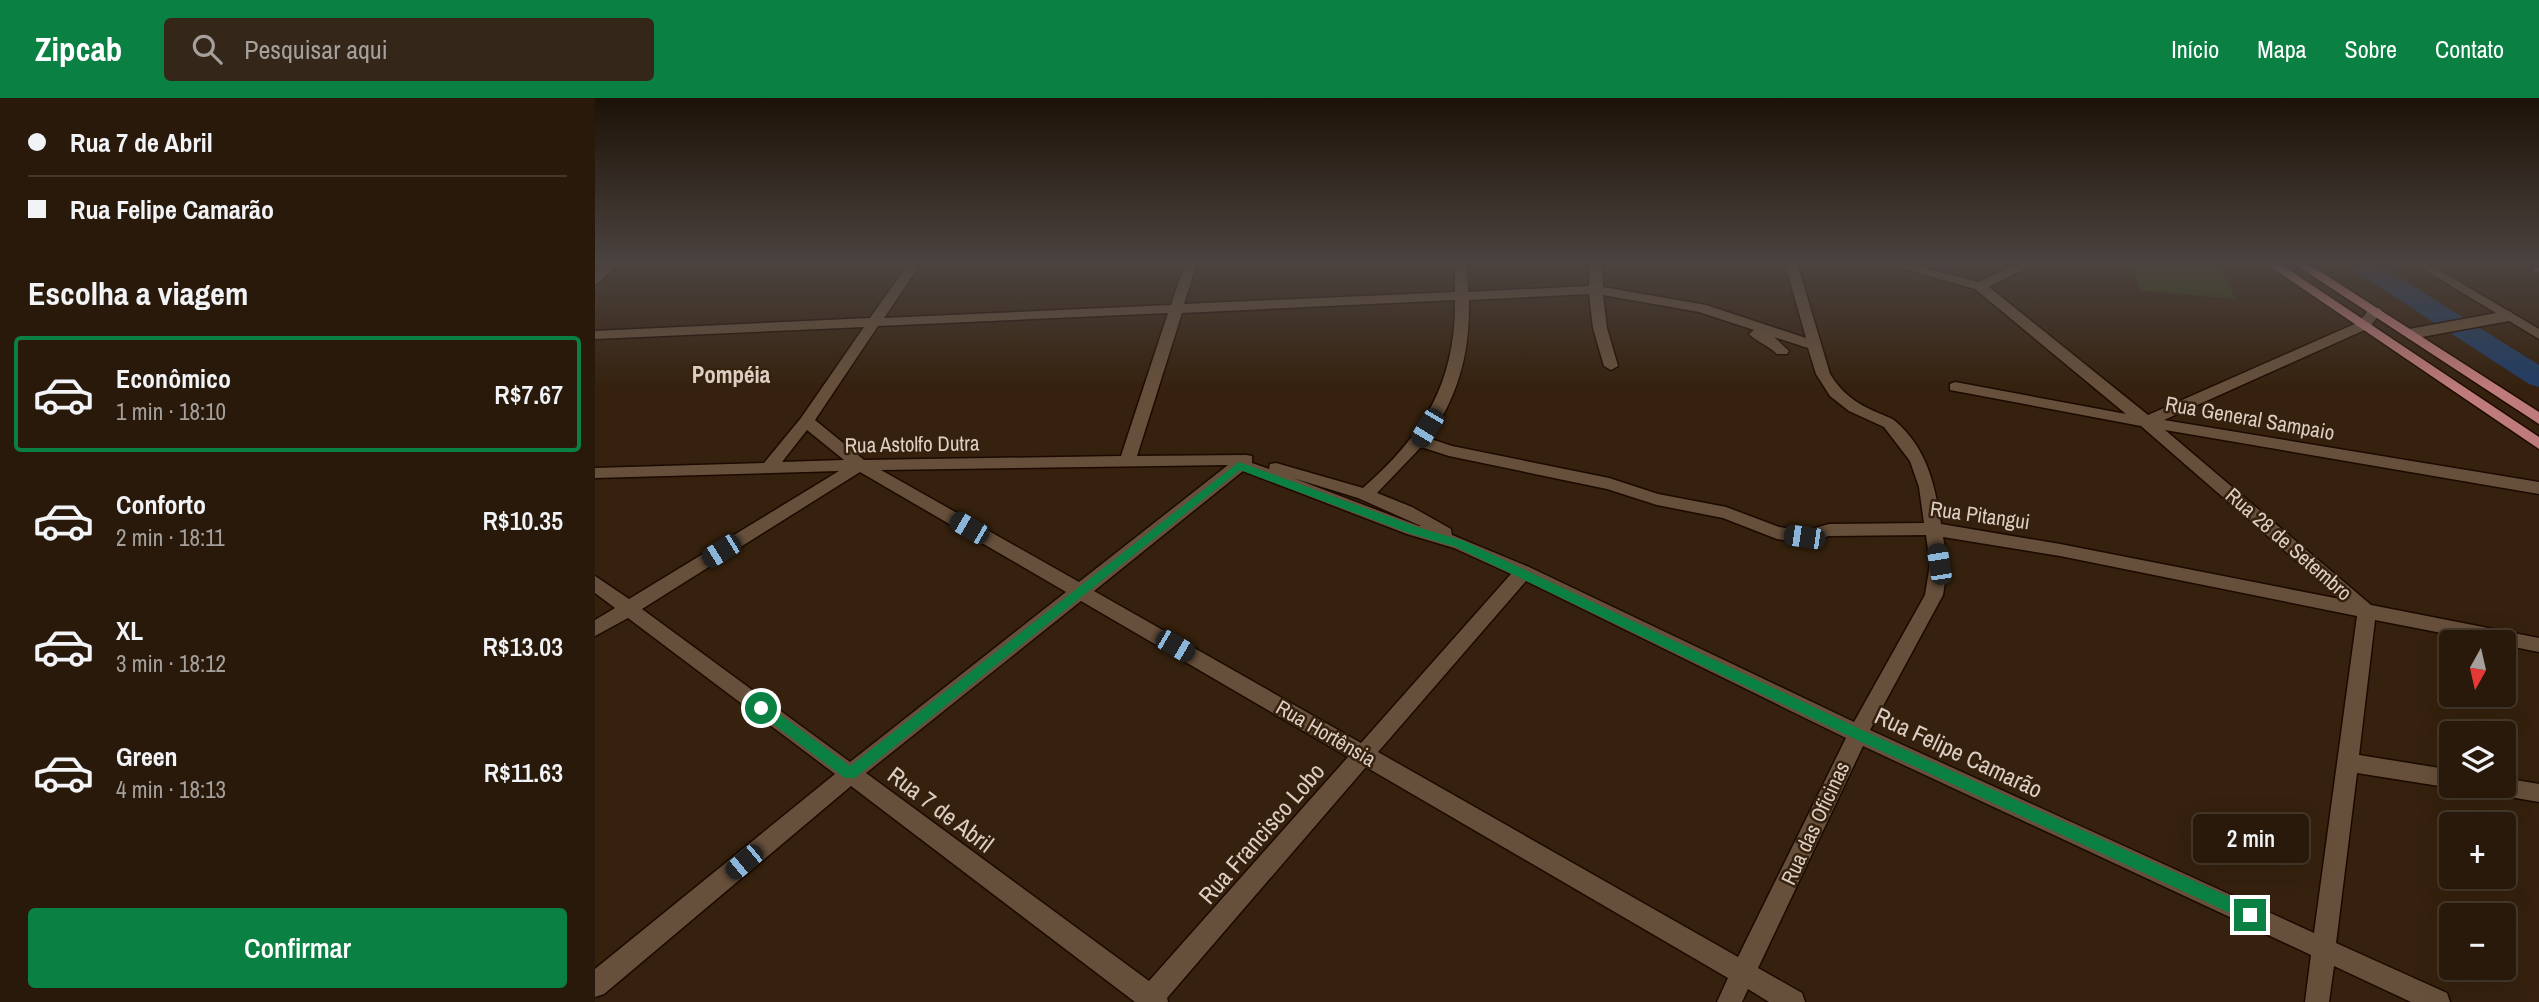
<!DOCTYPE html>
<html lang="pt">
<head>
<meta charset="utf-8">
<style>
	body { margin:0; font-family:"Archivo Narrow",sans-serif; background:#342618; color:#f1f3f6; height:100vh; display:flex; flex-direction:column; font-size:26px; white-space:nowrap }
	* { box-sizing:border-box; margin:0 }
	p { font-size:23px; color:#a5a09c }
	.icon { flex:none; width:38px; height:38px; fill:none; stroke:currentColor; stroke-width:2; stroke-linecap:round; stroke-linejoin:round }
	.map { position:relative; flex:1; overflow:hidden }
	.drawer { display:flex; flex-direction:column; background:#28190a; width:595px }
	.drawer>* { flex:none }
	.hud { display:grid; align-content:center; height:154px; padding:0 28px; background:#28190a }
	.needle { width:46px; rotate:188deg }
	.tools { position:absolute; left:1844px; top:532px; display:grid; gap:14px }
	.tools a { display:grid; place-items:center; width:77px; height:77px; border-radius:7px; background:#28190a; box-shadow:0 7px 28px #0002,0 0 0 2px #44382b; font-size:35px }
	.end { position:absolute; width:32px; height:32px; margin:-16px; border:9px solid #0b8043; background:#fff; box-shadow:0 0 0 4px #fff }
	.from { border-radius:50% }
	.bubble { position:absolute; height:49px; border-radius:7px; background:#28190a; box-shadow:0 7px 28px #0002,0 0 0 2px #44382b; font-size:23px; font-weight:600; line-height:49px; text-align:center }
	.car { position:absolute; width:21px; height:42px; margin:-21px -10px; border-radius:9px; box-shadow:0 0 5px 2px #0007; background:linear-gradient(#222 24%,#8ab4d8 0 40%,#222 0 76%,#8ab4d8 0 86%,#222 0) }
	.hud b { display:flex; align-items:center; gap:24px; height:66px; font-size:26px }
	.hud b+b { border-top:2px solid #44382b }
	.hud i { width:18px; height:18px; background:#f1f3f6 }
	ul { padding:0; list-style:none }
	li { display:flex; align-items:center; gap:21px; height:116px; margin:0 14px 10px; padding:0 14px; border:4px solid transparent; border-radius:7px }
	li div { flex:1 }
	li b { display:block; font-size:26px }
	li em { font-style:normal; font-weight:600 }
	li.on { border-color:#0b8043 }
	li>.icon { width:63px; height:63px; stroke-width:1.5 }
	h2 { padding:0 28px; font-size:32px; line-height:84px }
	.action { display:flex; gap:14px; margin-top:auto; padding:14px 28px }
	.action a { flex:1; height:80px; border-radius:7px; background:#0b8043; color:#fff; font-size:28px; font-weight:600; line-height:80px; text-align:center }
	header { display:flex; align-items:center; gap:42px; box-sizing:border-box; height:98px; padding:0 35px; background:#0b8043; color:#fff }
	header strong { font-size:33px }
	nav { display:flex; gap:38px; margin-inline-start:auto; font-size:24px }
	.search { width:490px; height:63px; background:#342618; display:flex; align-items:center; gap:18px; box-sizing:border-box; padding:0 24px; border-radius:7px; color:#a5a09c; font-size:26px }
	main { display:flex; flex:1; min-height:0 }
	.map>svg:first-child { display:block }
	.green { fill:#2e3f10 }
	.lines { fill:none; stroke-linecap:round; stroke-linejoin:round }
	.river { fill:#213d65; fill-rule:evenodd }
	.pedestrian-casing { stroke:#1c0a00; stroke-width:13 }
	.minor-casing { stroke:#1c0a00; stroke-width:3 }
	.primary-casing { stroke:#1c0a00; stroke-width:3 }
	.pedestrian { stroke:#67503b; stroke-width:10 }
	.minor { fill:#67503b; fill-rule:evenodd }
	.primary { fill:#bf7b79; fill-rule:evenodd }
	.rail { stroke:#978678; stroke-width:4.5; stroke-dasharray:10 10; stroke-linecap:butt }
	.route { fill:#0b8043 }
	.labels { text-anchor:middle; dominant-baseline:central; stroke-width:5; stroke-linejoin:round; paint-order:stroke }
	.street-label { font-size:21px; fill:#dccec3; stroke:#35210d }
	.neighbourhood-label { font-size:23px; font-weight:bold; fill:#dccec3; stroke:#35210d }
	.near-street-label { font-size:24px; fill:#dccec3; stroke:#35210d }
</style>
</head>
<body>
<header>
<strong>Zipcab</strong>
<div class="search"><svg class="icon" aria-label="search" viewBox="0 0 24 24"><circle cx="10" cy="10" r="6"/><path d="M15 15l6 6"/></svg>Pesquisar aqui</div>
<nav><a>Início</a><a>Mapa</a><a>Sobre</a><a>Contato</a></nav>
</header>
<main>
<section class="drawer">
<div class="hud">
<b><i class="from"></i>Rua 7 de Abril</b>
<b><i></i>Rua Felipe Camarão</b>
</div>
<h2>Escolha a viagem</h2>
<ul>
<li class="on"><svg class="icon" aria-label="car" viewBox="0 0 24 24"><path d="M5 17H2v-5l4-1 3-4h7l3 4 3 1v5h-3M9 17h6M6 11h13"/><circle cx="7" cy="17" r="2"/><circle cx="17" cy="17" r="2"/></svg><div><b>Econômico</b><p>1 min · 18:10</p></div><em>R$7.67</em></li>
<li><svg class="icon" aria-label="car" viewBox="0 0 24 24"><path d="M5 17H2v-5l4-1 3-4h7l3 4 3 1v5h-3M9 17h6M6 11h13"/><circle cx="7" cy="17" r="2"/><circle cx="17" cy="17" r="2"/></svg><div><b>Conforto</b><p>2 min · 18:11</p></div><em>R$10.35</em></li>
<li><svg class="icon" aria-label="car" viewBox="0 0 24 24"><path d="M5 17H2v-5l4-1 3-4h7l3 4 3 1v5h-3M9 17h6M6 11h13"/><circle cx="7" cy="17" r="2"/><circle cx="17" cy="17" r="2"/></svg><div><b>XL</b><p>3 min · 18:12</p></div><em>R$13.03</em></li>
<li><svg class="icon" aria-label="car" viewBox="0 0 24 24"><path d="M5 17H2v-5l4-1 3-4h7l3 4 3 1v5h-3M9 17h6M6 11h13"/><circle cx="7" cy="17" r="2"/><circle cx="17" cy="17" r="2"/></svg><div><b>Green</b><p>4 min · 18:13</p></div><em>R$11.63</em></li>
</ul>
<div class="action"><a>Confirmar</a></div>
</section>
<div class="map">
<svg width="1944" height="904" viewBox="0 0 1944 904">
	<rect width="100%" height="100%" fill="#35210d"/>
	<path class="green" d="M1536 165H1624L1640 201 1545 192Z"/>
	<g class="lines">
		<path class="river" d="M1751 165H1781L1944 267V289L1934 286 1755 170Z"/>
		<defs>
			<path id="pedestrian" d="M1815 236 1913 218"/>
			<path id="minor" d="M12 165H25L0 187V176Z
				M314 165H326L289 220 576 207 590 165H602L589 206 860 194V165H872L873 194 994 188 995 165H1007L1008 189 1111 207 1211 240 1190 165H1202L1235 276C1247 295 1260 305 1281 314 1287 317 1295 319 1300 323 1332 350 1340 387 1346 426L1465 446 1745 501 1546 328 1355 292V286L1360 284 1531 316 1380 191 1288 165H1308L1384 184 1425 165H1441L1394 189 1553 317 1764 224 1775 210H1785L1787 213 1774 230 1569 322 1944 384V396L1570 332 1776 507 1944 540V554L1909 547V544H1893L1780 522 1764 657 1857 672V688H1864L1857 690 1762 675 1741 845 1852 895 1855 904H1816L1739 868 1734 904H1710L1716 857 1268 648 1163 870 1207 895 1210 904H1174L1153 891 1147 904H1122L1133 880 771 669 572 900 573 904H540L256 688 9 896 0 899V871L240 676 33 520 0 538V522L20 510 0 495V478L34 501 244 373 0 380V370L169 365 206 320 269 229 0 241V233L275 220ZM994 196 998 230 1009 268 1016 272 1023 268 1012 230 1008 197 1104 214 1159 232 1154 236C1162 244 1173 247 1182 256H1192L1194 253 1179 239 1213 250 1221 276 1235 298 1254 313 1289 329 1315 363 1324 389 1329 425 1234 426 1209 433 1184 429 1131 409 1063 396 1014 380 857 348 833 340C864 299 875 253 874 202ZM860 202C861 285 828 337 768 390L681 365 675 366 674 371 657 365V358L651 357 542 358 587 215ZM573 215 526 358 269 362 220 322 283 228ZM212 332 249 362 187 364ZM826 349 854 358 1012 391 1062 407 1128 420 1182 441 1209 445 1234 438 1331 437 1335 466 1330 497 1259 624 934 469 857 437 856 431 817 409 782 395ZM633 367 484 484 286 372ZM648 373 812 436 859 450 916 476 766 645 499 493ZM265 374 471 494 255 664 47 511ZM698 380 763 400 826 428H824ZM1348 439 1465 458 1762 518 1719 835 1275 632 1348 497 1353 466ZM931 483 1251 640 1143 859 783 654ZM486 503 753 659 554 883 271 675Z
				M1818 165H1832L1944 231V241Z
				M1909 680 1944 686V704L1892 695 1889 688H1909Z"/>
			<path id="primary" d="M1670 165H1684L1944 339V351Z
				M1698 165H1712L1944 314V326Z"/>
		</defs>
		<use href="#pedestrian" class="pedestrian-casing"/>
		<use href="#minor" class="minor-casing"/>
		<use href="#primary" class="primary-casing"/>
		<use href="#pedestrian" class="pedestrian"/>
		<use href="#minor" class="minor"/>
		<use href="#primary" class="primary"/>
		<path class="rail" d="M1920 165 1944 172"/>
	</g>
	<linearGradient id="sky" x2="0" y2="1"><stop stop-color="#1d1207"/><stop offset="0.57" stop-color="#4b4340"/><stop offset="1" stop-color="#4b4340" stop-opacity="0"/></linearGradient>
	<rect width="1944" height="291" fill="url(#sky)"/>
	<path class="route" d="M644 364 822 429 869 443 1267 632 1661 811V822H1650L1258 640 861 449 814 435 645 372 260 680H250L162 614V606H171L255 668Z"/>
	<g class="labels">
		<g class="street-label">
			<text transform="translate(1655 320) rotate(10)">Rua General Sampaio</text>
			<text transform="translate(317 346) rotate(-1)">Rua Astolfo Dutra</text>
			<text transform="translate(1385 417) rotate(8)">Rua Pitangui</text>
			<text transform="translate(1694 446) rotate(41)">Rua 28 de Setembro</text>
			<text transform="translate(731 635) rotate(30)">Rua Hortênsia</text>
			<text transform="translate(1220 725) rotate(-65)">Rua das Oficinas</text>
		</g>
		<g class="neighbourhood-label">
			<text x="136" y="276">Pompéia</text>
		</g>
		<g class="near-street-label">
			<text transform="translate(1364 654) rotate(25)">Rua Felipe Camarão</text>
			<text transform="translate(346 711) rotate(37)">Rua 7 de Abril</text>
			<text transform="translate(666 735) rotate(-49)">Rua Francisco Lobo</text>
		</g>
	</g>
</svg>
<div class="tools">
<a><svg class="needle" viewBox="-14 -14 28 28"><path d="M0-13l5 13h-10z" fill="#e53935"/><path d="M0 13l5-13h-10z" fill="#a5a09c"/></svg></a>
<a><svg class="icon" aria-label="layers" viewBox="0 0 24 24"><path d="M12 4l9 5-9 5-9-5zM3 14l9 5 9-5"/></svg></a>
<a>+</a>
<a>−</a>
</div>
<i class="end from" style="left:166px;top:610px"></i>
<i class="end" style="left:1655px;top:817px"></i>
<div class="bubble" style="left:1598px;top:716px;width:116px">2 min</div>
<i class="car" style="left:832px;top:330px;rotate:211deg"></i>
<i class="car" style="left:374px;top:430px;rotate:300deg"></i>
<i class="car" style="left:1209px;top:439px;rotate:278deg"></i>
<i class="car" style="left:126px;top:453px;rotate:238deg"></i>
<i class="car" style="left:1344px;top:466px;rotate:351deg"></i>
<i class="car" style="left:580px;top:548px;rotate:120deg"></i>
<i class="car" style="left:149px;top:764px;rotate:230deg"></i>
</div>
</main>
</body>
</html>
